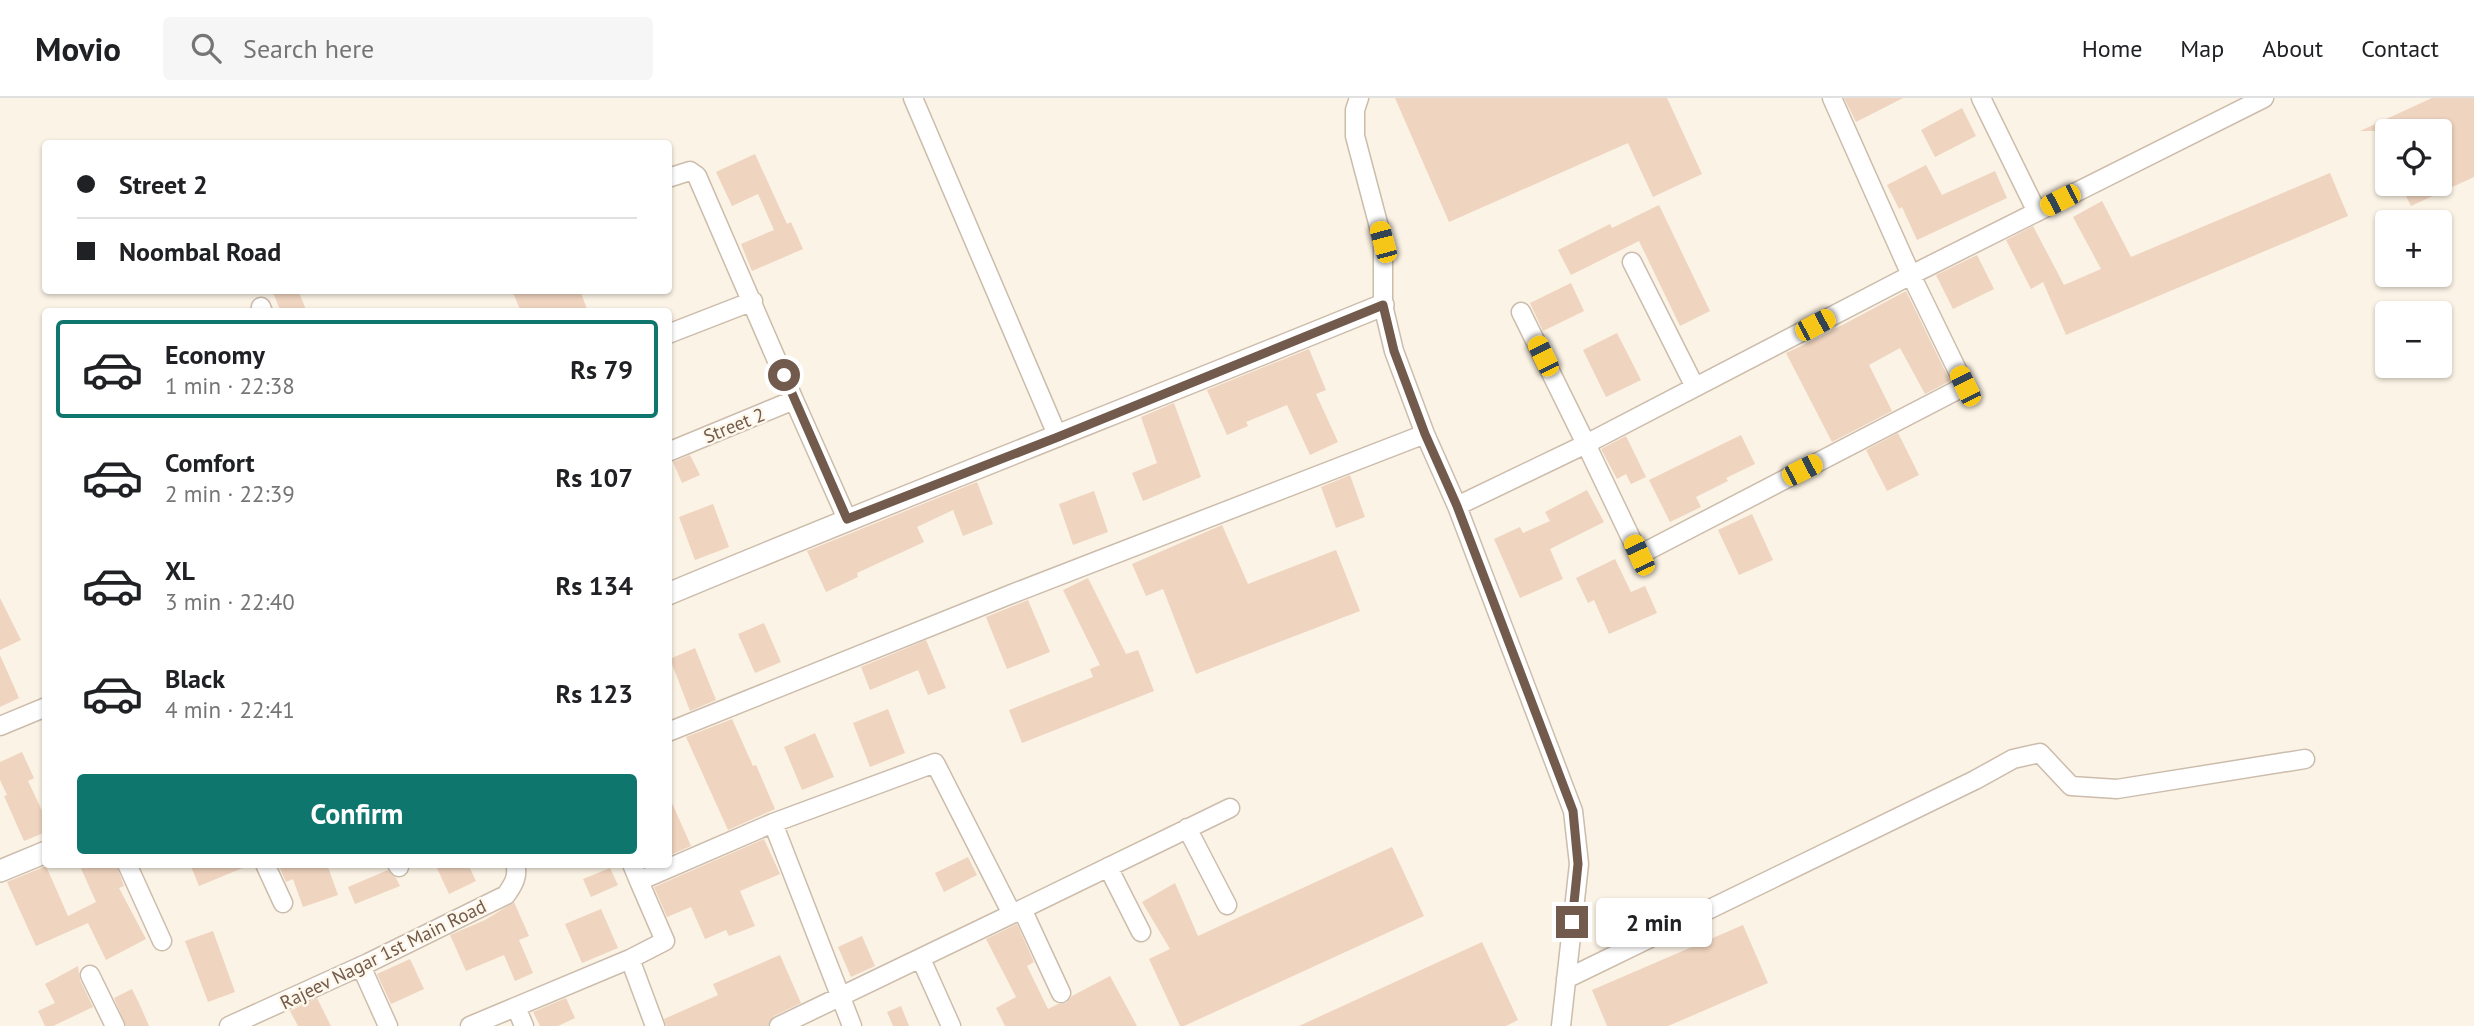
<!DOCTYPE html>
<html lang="en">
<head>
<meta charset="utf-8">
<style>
	body { margin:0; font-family:"PT Sans",sans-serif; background:#f6f6f6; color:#202124; height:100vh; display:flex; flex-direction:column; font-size:26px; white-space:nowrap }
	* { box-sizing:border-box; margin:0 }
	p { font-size:23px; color:#757577 }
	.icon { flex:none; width:38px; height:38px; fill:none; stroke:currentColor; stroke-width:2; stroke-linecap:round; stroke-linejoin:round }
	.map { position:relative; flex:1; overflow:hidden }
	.details { position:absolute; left:42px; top:210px; width:630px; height:560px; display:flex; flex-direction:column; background:#fff; border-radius:7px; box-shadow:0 2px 5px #0004 }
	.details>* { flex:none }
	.banner { position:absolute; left:42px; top:42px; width:630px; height:154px; border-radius:7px; box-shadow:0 2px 5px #0004; display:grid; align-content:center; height:154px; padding:0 35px; background:#fff }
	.fabs { position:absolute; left:2375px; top:21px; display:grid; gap:14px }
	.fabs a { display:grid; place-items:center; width:77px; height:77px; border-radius:7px; background:#fff; box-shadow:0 2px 5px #0004; font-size:35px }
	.end { position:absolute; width:32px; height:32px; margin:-16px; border:9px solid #725b4c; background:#fff; box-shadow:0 0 0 4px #fff }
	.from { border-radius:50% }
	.bubble { position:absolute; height:49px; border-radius:7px; background:#fff; box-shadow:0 2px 5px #0004; font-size:23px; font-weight:700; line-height:49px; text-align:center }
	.car { position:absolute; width:21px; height:42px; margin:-21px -10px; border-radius:9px; box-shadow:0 0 5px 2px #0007; background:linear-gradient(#f5c518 24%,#345 0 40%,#f5c518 0 76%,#345 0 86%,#f5c518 0) }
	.banner b { display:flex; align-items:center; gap:24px; height:66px; font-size:26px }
	.banner b+b { border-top:2px solid #e0e0e0 }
	.banner i { width:18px; height:18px; background:#202124 }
	ul { padding:12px 0 0; list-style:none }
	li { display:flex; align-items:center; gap:21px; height:98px; margin:0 14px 10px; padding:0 21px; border:4px solid transparent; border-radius:7px }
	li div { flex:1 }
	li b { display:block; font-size:26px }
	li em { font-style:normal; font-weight:700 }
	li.selected { border-color:#0f766e }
	li>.icon { width:63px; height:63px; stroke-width:1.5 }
	.primary-button { display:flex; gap:14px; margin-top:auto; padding:14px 35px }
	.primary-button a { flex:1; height:80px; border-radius:7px; background:#0f766e; color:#fff; font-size:28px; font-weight:700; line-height:80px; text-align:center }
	header { display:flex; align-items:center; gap:42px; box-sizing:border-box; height:98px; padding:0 35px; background:#fff; border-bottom:2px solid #e0e0e0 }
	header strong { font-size:33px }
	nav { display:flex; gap:38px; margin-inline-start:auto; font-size:24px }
	.search { width:490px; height:63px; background:#f6f6f6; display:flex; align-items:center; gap:18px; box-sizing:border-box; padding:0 24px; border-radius:7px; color:#757577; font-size:26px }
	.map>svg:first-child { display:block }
	.building { fill:#efd4bf }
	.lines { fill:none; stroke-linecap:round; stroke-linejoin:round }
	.minor-casing { stroke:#ccbcac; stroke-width:21 }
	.tertiary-casing { stroke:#ccbcac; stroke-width:24 }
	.minor { stroke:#fff; stroke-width:18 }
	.tertiary { stroke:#fff; stroke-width:21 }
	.route { stroke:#725b4c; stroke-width:9 }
	.labels { text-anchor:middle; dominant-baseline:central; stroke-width:5; stroke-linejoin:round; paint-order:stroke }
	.street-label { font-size:19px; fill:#725b4c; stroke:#fef7eb }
</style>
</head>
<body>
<header>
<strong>Movio</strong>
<div class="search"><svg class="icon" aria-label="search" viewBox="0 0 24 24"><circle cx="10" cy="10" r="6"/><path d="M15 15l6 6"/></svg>Search here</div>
<nav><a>Home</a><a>Map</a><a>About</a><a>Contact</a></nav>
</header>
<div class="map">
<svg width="2474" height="928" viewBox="0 0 2474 928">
	<rect width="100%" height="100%" fill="#fbf3e5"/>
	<path class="building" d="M1395 0H1667L1702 76 1653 99 1628 45 1449 124Z
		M1844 0H1903L1856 24Z
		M2432 0H2474V79L2411 108 2400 86H2440V33H2360Z
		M1962 10 1976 38 1935 59 1921 32Z
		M755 56 787 126 791 124 803 151 752 173 741 146 774 132 758 96 732 108 716 74Z
		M1926 67 1942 97 1995 73 2007 100 1917 142 1902 109 1899 111 1887 87Z
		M2330 75 2348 118 2066 237 2043 184 2031 191 2006 142 2033 128 2064 187 2101 171 2073 119 2102 103 2131 159Z
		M1659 107 1710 213 1680 228 1639 143 1571 177 1558 152 1610 126 1612 130Z
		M1977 157 1994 191 1953 211 1936 177Z
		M1571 185 1584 213 1543 233 1530 205Z
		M272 192H298L307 214H281Z
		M512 192H580L588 214H521Z
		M1906 193 1950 283 1925 296 1900 250 1869 267 1892 313 1832 344 1786 255 1820 239Z
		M1617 235 1641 282 1606 299 1583 252Z
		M1309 251 1326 292 1316 296 1338 344 1310 357 1287 307 1246 324 1248 328 1227 337 1207 292Z
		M1174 305 1201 379 1143 403 1132 375 1157 365 1141 319Z
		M1898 335 1919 377 1887 393 1866 352Z
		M1741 337 1755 366 1726 380 1728 383 1696 399 1701 409 1670 424 1649 382Z
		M1626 338 1646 379 1631 386 1626 376 1617 381 1601 351Z
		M690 357 700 377 682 385 673 364Z
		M1350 377 1365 419 1336 430 1321 389Z
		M977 384 993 426 963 438 953 412 917 429 924 444 857 475 858 479 826 494 807 453Z
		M1587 392 1604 424 1550 451 1563 481 1520 500 1494 441 1520 429 1523 435 1550 423 1545 414Z
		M1094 393 1108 434 1073 447 1059 406Z
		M713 406 729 449 695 462 679 419Z
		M1752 416 1773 462 1739 477 1718 432Z
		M1222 427 1248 486 1336 452 1360 513 1196 576 1163 491 1146 498 1132 466Z
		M1615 461 1631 494 1645 488 1657 515 1609 536 1594 502 1588 505 1576 480Z
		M1088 480 1126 556 1138 552 1154 593 1022 645 1009 612 1093 579 1090 571 1100 567 1063 492Z
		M0 500 21 542 0 552Z
		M1028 502 1050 554 1007 571 986 519Z
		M764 525 781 564 755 575 738 536Z
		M926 542 946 590 928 597 918 572 870 592 861 569Z
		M695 550 716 602 690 613 670 561Z
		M0 557 19 600 0 609Z
		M888 611 905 655 870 669 853 625Z
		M732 621 753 668 756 667 775 711 728 732 686 639Z
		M815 635 834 679 802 692 784 649Z
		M22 654 34 680 28 683 46 721V734L24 743 4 698 7 697 0 682V664Z
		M668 696 691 748 668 758Z
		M764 741 780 776 740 793 755 828 729 838 726 832 705 841 691 809 667 819 654 789Z
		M1392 749 1424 818 1184 928H1180L1149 861 1170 851 1142 804 1175 785 1198 838Z
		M968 759 977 777 944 794 935 775Z
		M79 766H116L124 788 119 790 146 841 106 862 88 825 36 848 7 784 46 768 68 818 96 804Z
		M190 766H250V767L199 788Z
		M278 766H327L338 797 303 809 293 781 286 784Z
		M435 766H468L476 783 449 796Z
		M610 770 618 787 591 799 583 781Z
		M388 772 396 780 400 788 355 806 348 789Z
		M514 804 529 838 519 842 533 875 515 883 504 857 466 873 450 837 485 822Z
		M601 811 618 850 582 865 565 826Z
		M1017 826 1034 864 1027 868 1048 911 1058 906 1066 905 1072 898 1110 878 1137 928H1005L996 910 1016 899 986 841Z
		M1743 827 1768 885 1668 928H1607L1592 892Z
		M213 833 235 894 208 904 185 843Z
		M862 838 875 868 851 879 838 849Z
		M1482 844 1518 922 1506 928H1299Z
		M780 857 801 905 774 918 768 928H666L664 921 718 897 713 886Z
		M410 861 424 891 391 906 377 876Z
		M78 868 80 882 93 909 53 928H45L38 913 55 905 45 886Z
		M132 891 139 905 149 928H126L114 900Z
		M317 900 331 928H298L290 913Z
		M566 900 575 920 558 928H540L533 914Z
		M901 908 909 928H893L887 914Z"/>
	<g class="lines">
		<defs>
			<path id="minor" d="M913 0 1058 339
				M1359 0 1355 12V38L1383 144V207L1394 253 1425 336 1457 408 1573 713 1579 766 1561 928
				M1981 0 2037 114
				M668 80 690 73 697 78 794 302
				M1632 164 1695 289
				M261 209 263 214
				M1521 214 1586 346 1911 177 1832 0
				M668 236 753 203
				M668 354 794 302 847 421
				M1457 408 1586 346 1639 457 1965 288 1911 177 2264 0
				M0 628 46 609
				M668 634 1009 497 1425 336
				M773 725 852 928
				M1187 730 1227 807
				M127 766 162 843
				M265 766 283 805
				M397 766 399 769
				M632 766 639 783 773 725 935 665 1012 816 779 928
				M1108 769 1141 834
				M639 783 665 843 630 861 655 928
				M1022 811 1061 895
				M1012 816 1230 710
				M921 861 951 928
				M361 868 388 928
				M90 877 115 928
				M1566 881 1975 682 2013 661 2040 655 2071 688 2117 691 2305 661
				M516 909 524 928
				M229 928 368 865 506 797C513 787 519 778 515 766
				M470 928 630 861"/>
			<path id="tertiary" d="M668 496C905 397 1145 304 1383 207
				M0 773 46 754"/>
		</defs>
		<use href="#minor" class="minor-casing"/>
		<use href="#tertiary" class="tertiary-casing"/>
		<use href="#minor" class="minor"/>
		<use href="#tertiary" class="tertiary"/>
	</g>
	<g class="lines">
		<path class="route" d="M784 277 847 421 1058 339 1383 207 1394 253 1425 336 1457 408 1573 713 1578 766 1572 824"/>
	</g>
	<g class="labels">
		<g class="street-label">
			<text transform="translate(734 327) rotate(-22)">Street 2</text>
			<text transform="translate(383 856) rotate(-26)">Rajeev Nagar 1st Main Road</text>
		</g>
	</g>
</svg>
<div class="fabs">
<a><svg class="icon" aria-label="locate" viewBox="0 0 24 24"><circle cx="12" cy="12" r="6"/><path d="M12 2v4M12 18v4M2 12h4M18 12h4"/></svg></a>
<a>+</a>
<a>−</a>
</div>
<i class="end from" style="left:784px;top:277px"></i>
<i class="end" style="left:1572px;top:824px"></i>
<div class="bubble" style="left:1596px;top:800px;width:116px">2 min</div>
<i class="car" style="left:2060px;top:102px;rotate:243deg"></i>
<i class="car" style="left:1383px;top:144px;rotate:345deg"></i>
<i class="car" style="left:1815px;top:227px;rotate:62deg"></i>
<i class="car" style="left:1543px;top:258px;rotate:334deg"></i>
<i class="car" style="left:1965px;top:288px;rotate:334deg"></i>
<i class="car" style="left:1802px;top:372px;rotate:63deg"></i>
<i class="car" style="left:1639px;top:457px;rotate:335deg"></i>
<div class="banner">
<b><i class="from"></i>Street 2</b>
<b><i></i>Noombal Road</b>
</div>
<section class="details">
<ul>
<li class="selected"><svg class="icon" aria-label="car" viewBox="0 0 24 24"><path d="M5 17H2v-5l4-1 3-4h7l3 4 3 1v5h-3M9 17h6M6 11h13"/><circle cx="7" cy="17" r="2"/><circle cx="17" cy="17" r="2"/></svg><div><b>Economy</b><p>1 min · 22:38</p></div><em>Rs 79</em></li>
<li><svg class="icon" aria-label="car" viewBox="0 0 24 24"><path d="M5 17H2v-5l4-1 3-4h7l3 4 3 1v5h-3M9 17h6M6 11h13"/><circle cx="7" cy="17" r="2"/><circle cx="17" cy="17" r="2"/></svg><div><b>Comfort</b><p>2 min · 22:39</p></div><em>Rs 107</em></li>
<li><svg class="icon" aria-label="car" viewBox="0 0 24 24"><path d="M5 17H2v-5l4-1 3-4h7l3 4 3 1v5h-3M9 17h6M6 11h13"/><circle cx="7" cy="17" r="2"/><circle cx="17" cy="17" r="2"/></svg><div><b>XL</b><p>3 min · 22:40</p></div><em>Rs 134</em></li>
<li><svg class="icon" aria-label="car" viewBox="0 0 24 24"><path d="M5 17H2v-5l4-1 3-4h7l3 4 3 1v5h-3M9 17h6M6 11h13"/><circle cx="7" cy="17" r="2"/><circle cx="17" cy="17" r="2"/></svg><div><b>Black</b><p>4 min · 22:41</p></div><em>Rs 123</em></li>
</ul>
<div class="primary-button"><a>Confirm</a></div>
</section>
</div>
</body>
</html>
